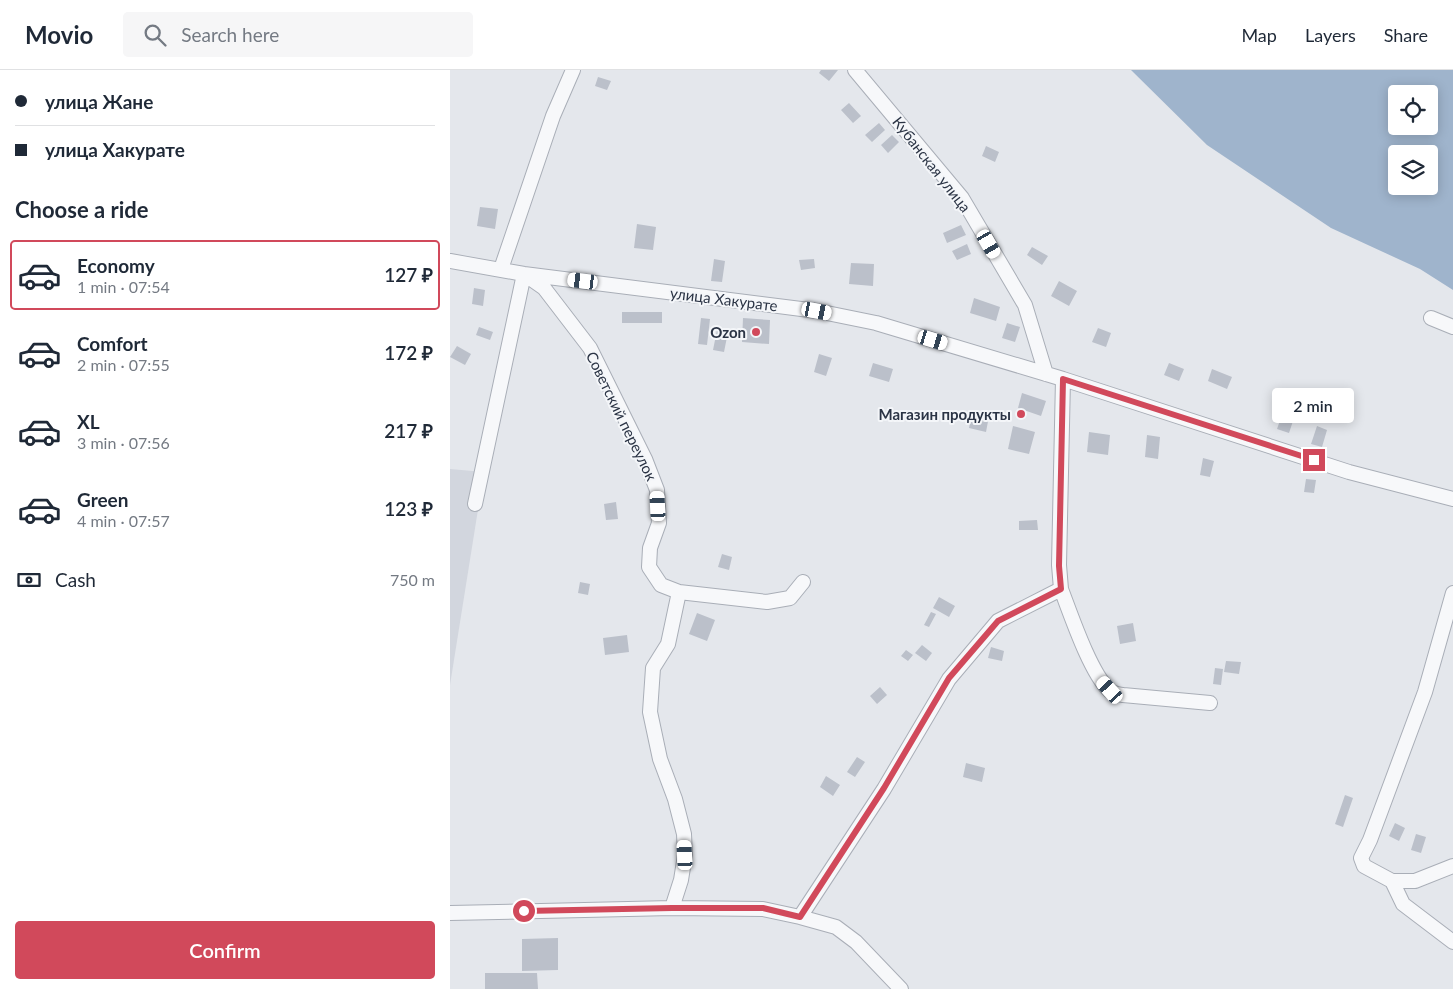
<!DOCTYPE html>
<html lang="en">
<head>
<meta charset="utf-8">
<style>
	body { margin:0; font-family:Lato,sans-serif; background:#f6f6f7; color:#1f2937; height:100vh; display:flex; flex-direction:column; font-size:19px; white-space:nowrap }
	* { box-sizing:border-box; margin:0 }
	p { font-size:16px; color:#747a83 }
	.icon { flex:none; width:28px; height:28px; fill:none; stroke:currentColor; stroke-width:2; stroke-linecap:round; stroke-linejoin:round }
	.map { position:relative; flex:1; overflow:hidden }
	.panel { display:flex; flex-direction:column; background:#fff; width:450px }
	.panel>* { flex:none }
	.top-card { display:grid; align-content:center; height:110px; padding:0 15px; background:#fff }
	.controls { position:absolute; left:938px; top:15px; display:grid; gap:10px }
	.controls a { display:grid; place-items:center; width:50px; height:50px; border-radius:5px; background:#fff; box-shadow:0 2px 12px #0003; font-size:25px }
	.end { position:absolute; width:22px; height:22px; margin:-11px; border:6px solid #d1495b; background:#fff; box-shadow:0 0 0 2px #fff }
	.from { border-radius:50% }
	.bubble { position:absolute; height:35px; border-radius:5px; background:#fff; box-shadow:0 2px 12px #0003; font-size:16px; font-weight:600; line-height:35px; text-align:center }
	.car { position:absolute; width:15px; height:30px; margin:-15px -8px; border-radius:6px; box-shadow:0 0 4px 1px #0007; background:linear-gradient(#fff 24%,#345 0 40%,#fff 0 76%,#345 0 86%,#fff 0) }
	.top-card b { display:flex; align-items:center; gap:18px; height:48px; font-size:19px }
	.top-card b+b { border-top:1px solid #e0e1e3 }
	.top-card i { width:12px; height:12px; background:#1f2937 }
	ul { padding:0; list-style:none }
	li { display:flex; align-items:center; gap:15px; height:70px; margin:0 10px 8px; padding:0 5px; border:2px solid transparent; border-radius:5px }
	li div { flex:1 }
	li b { display:block; font-size:19px }
	li em { font-style:normal; font-weight:600 }
	li.on { border-color:#d1495b }
	li>.icon { width:45px; height:45px; stroke-width:1.5 }
	h2 { padding:0 15px; font-size:22px; line-height:60px }
	.pay { display:flex; align-items:center; gap:12px; height:55px; padding:0 15px; font-size:19px }
	.pay p { margin-inline-start:auto }
	.primary-button { display:flex; gap:10px; margin-top:auto; padding:10px 15px }
	.primary-button a { flex:1; height:58px; border-radius:5px; background:#d1495b; color:#fff; font-size:20px; font-weight:600; line-height:58px; text-align:center }
	header { display:flex; align-items:center; gap:30px; box-sizing:border-box; height:70px; padding:0 25px; background:#fff; border-bottom:1px solid #e0e1e3 }
	header strong { font-size:24px }
	nav { display:flex; gap:28px; margin-inline-start:auto; font-size:18px }
	.search { width:350px; height:45px; background:#f6f6f7; display:flex; align-items:center; gap:12px; box-sizing:border-box; padding:0 18px; border-radius:5px; color:#747a83; font-size:19px }
	main { display:flex; flex:1; min-height:0 }
	.map>svg:first-child { display:block }
	.built { fill:#d2d6de }
	.water { fill:#9fb4cc; fill-rule:evenodd }
	.building { fill:#bbc0ca }
	.lines { fill:none; stroke-linecap:round; stroke-linejoin:round }
	.minor-casing { stroke:#a9aeb7; stroke-width:16 }
	.minor { stroke:#f7f8fa; stroke-width:14 }
	.route { stroke:#d1495b; stroke-width:6 }
	.poi-dot { fill:#d1495b; stroke:#f4f6f9; stroke-width:2 }
	.labels { text-anchor:middle; dominant-baseline:central; stroke-width:4; stroke-linejoin:round; paint-order:stroke }
	.street-label { font-size:15px; fill:#2b3445; stroke:#f4f6f9 }
	.poi-label { font-size:15px; font-weight:bold; fill:#2b3445; stroke:#f4f6f9; text-anchor:end }
</style>
</head>
<body>
<header>
<strong>Movio</strong>
<div class="search"><svg class="icon" aria-label="search" viewBox="0 0 24 24"><circle cx="10" cy="10" r="6"/><path d="M15 15l6 6"/></svg>Search here</div>
<nav><a>Map</a><a>Layers</a><a>Share</a></nav>
</header>
<main>
<section class="panel">
<div class="top-card">
<b><i class="from"></i>улица Жане</b>
<b><i></i>улица Хакурате</b>
</div>
<h2>Choose a ride</h2>
<ul>
<li class="on"><svg class="icon" aria-label="car" viewBox="0 0 24 24"><path d="M5 17H2v-5l4-1 3-4h7l3 4 3 1v5h-3M9 17h6M6 11h13"/><circle cx="7" cy="17" r="2"/><circle cx="17" cy="17" r="2"/></svg><div><b>Economy</b><p>1 min · 07:54</p></div><em>127 ₽</em></li>
<li><svg class="icon" aria-label="car" viewBox="0 0 24 24"><path d="M5 17H2v-5l4-1 3-4h7l3 4 3 1v5h-3M9 17h6M6 11h13"/><circle cx="7" cy="17" r="2"/><circle cx="17" cy="17" r="2"/></svg><div><b>Comfort</b><p>2 min · 07:55</p></div><em>172 ₽</em></li>
<li><svg class="icon" aria-label="car" viewBox="0 0 24 24"><path d="M5 17H2v-5l4-1 3-4h7l3 4 3 1v5h-3M9 17h6M6 11h13"/><circle cx="7" cy="17" r="2"/><circle cx="17" cy="17" r="2"/></svg><div><b>XL</b><p>3 min · 07:56</p></div><em>217 ₽</em></li>
<li><svg class="icon" aria-label="car" viewBox="0 0 24 24"><path d="M5 17H2v-5l4-1 3-4h7l3 4 3 1v5h-3M9 17h6M6 11h13"/><circle cx="7" cy="17" r="2"/><circle cx="17" cy="17" r="2"/></svg><div><b>Green</b><p>4 min · 07:57</p></div><em>123 ₽</em></li>
</ul>
<div class="pay"><svg class="icon" aria-label="cash" viewBox="0 0 24 24"><path d="M3 7h18v10H3z"/><circle cx="12" cy="12" r="2"/></svg>Cash<p>750 m</p></div>
<div class="primary-button"><a>Confirm</a></div>
</section>
<div class="map">
<svg width="1003" height="919" viewBox="0 0 1003 919">
	<rect width="100%" height="100%" fill="#e4e7ec"/>
	<path class="built" d="M0 399 34 402 0 615Z"/>
	<path class="water" d="M681 0H1003V220L970 199 881 158 757 75ZM946 24H979V56H946ZM946 84H979V116H946Z"/>
	<path class="building" d="M371 0H388L379 11 369 3Z
		M148 7 161 11 157 20 145 16Z
		M399 33 411 46 403 53 391 40Z
		M429 53 435 60 422 72 415 65Z
		M442 65 449 72 438 83 431 75Z
		M536 76 549 82 545 92 532 86Z
		M30 137 48 139 45 159 27 156Z
		M187 154 206 157 203 180 184 178Z
		M511 155 516 165 497 173 493 163Z
		M517 174 521 184 507 190 502 181Z
		M582 177 598 186 592 195 577 185Z
		M264 189 275 191 272 212 261 211Z
		M364 189 365 198 351 200 349 190Z
		M401 193 424 194 423 216 399 214Z
		M609 211 627 221 619 236 601 226Z
		M24 218 35 220 33 236 22 234Z
		M524 228 550 237 546 251 520 243Z
		M172 242H212V253H172Z
		M251 248 260 249 257 275 248 274Z
		M293 248 320 250 319 274 292 272Z
		M557 253 570 257 565 272 552 268Z
		M29 257 43 262 40 270 26 265Z
		M648 258 661 263 656 277 642 272Z
		M267 260 278 262 274 282 263 280Z
		M7 276 21 284 15 295 0 287Z
		M369 284 382 288 376 306 364 302Z
		M423 293 443 299 439 312 419 306Z
		M719 293 734 299 729 311 714 305Z
		M762 299 782 307 777 319 758 311Z
		M572 323 596 331 591 346 568 338Z
		M834 339 846 342 839 363 827 359Z
		M522 342 539 346 536 362 519 358Z
		M563 356 585 362 579 384 558 379Z
		M867 356 877 360 872 377 861 374Z
		M639 362 660 365 658 385 637 382Z
		M697 365 710 367 708 389 695 387Z
		M753 388 764 391 760 407 750 405Z
		M856 409 866 410 864 423 854 422Z
		M166 432 168 449 156 450 154 434Z
		M587 450 588 460H569V451Z
		M272 484 282 487 279 500 268 497Z
		M130 512 140 514 138 525 128 523Z
		M489 527 505 536 499 547 483 538Z
		M481 542 486 544 479 557 474 555Z
		M247 543 265 550 257 571 239 564Z
		M683 553 686 571 670 574 667 556Z
		M177 565 179 582 155 585 153 568Z
		M472 575 482 583 476 591 465 583Z
		M541 577 554 581 552 591 538 588Z
		M456 580 463 585 458 591 451 586Z
		M776 591 791 592 789 604 774 602Z
		M765 598 773 599 771 615 763 614Z
		M430 617 437 625 427 634 420 626Z
		M407 687 415 692 405 707 397 702Z
		M516 693 535 698 532 712 513 707Z
		M376 706 390 715 383 726 370 717Z
		M895 725 903 728 893 757 885 754Z
		M945 753 955 758 949 771 939 766Z
		M966 764 976 767 971 783 961 780Z
		M108 868V900L72 901V869Z
		M35 903H87L88 919H35Z"/>
	<g class="lines">
		<defs>
			<path id="minor" d="M405 0 512 128 575 235 596 304
				M0 191 74 204 367 241 426 253 613 309 899 402 1003 429
				M51 199 103 46 123 0
				M981 248 1003 257
				M25 434 74 204 94 218 140 278 195 389 207 420 209 453 200 478 199 497 211 515 229 522 317 532 340 528 353 512
				M611 519C621 545 640 602 659 620 663 624 667 624 673 625L760 633
				M1003 523 975 622 920 770 911 788 914 796 942 811 953 834 1003 872
				M942 811H965L1003 796
				M222 838 231 810 235 785 234 764 225 729 210 689 200 642 203 598 218 574 229 522
				M0 843 222 838 313 839 350 847 386 857 406 872 451 919
				M350 847 434 719 499 609 548 551 611 519 609 495 613 309"/>
		</defs>
		<use href="#minor" class="minor-casing"/>
		<use href="#minor" class="minor"/>
	</g>
	<g class="lines">
		<path class="route" d="M74 841 222 838H313L350 847 434 718 499 608 548 551 611 519 609 496 613 309 864 390"/>
	</g>
	<g class="poi-dot">
		<circle cx="306" cy="262" r="5"/>
		<circle cx="571" cy="344" r="5"/>
	</g>
	<g class="labels">
		<g class="street-label">
			<text transform="translate(482 94) rotate(52)">Кубанская улица</text>
			<text transform="translate(274 229) rotate(7)">улица Хакурате</text>
			<text transform="translate(172 346) rotate(64)">Советский переулок</text>
		</g>
		<g class="poi-label">
			<text x="296" y="262">Ozon</text>
			<text x="561" y="344">Магазин продукты</text>
		</g>
	</g>
</svg>
<div class="controls">
<a><svg class="icon" aria-label="locate" viewBox="0 0 24 24"><circle cx="12" cy="12" r="6"/><path d="M12 2v4M12 18v4M2 12h4M18 12h4"/></svg></a>
<a><svg class="icon" aria-label="layers" viewBox="0 0 24 24"><path d="M12 4l9 5-9 5-9-5zM3 14l9 5 9-5"/></svg></a>
</div>
<i class="end from" style="left:74px;top:841px"></i>
<i class="end" style="left:864px;top:390px"></i>
<div class="bubble" style="left:822px;top:318px;width:82px">2 min</div>
<i class="car" style="left:539px;top:174px;rotate:150deg"></i>
<i class="car" style="left:133px;top:211px;rotate:277deg"></i>
<i class="car" style="left:367px;top:241px;rotate:101deg"></i>
<i class="car" style="left:483px;top:270px;rotate:107deg"></i>
<i class="car" style="left:208px;top:436px;rotate:357deg"></i>
<i class="car" style="left:660px;top:620px;rotate:318deg"></i>
<i class="car" style="left:235px;top:785px;rotate:357deg"></i>
</div>
</main>
</body>
</html>
